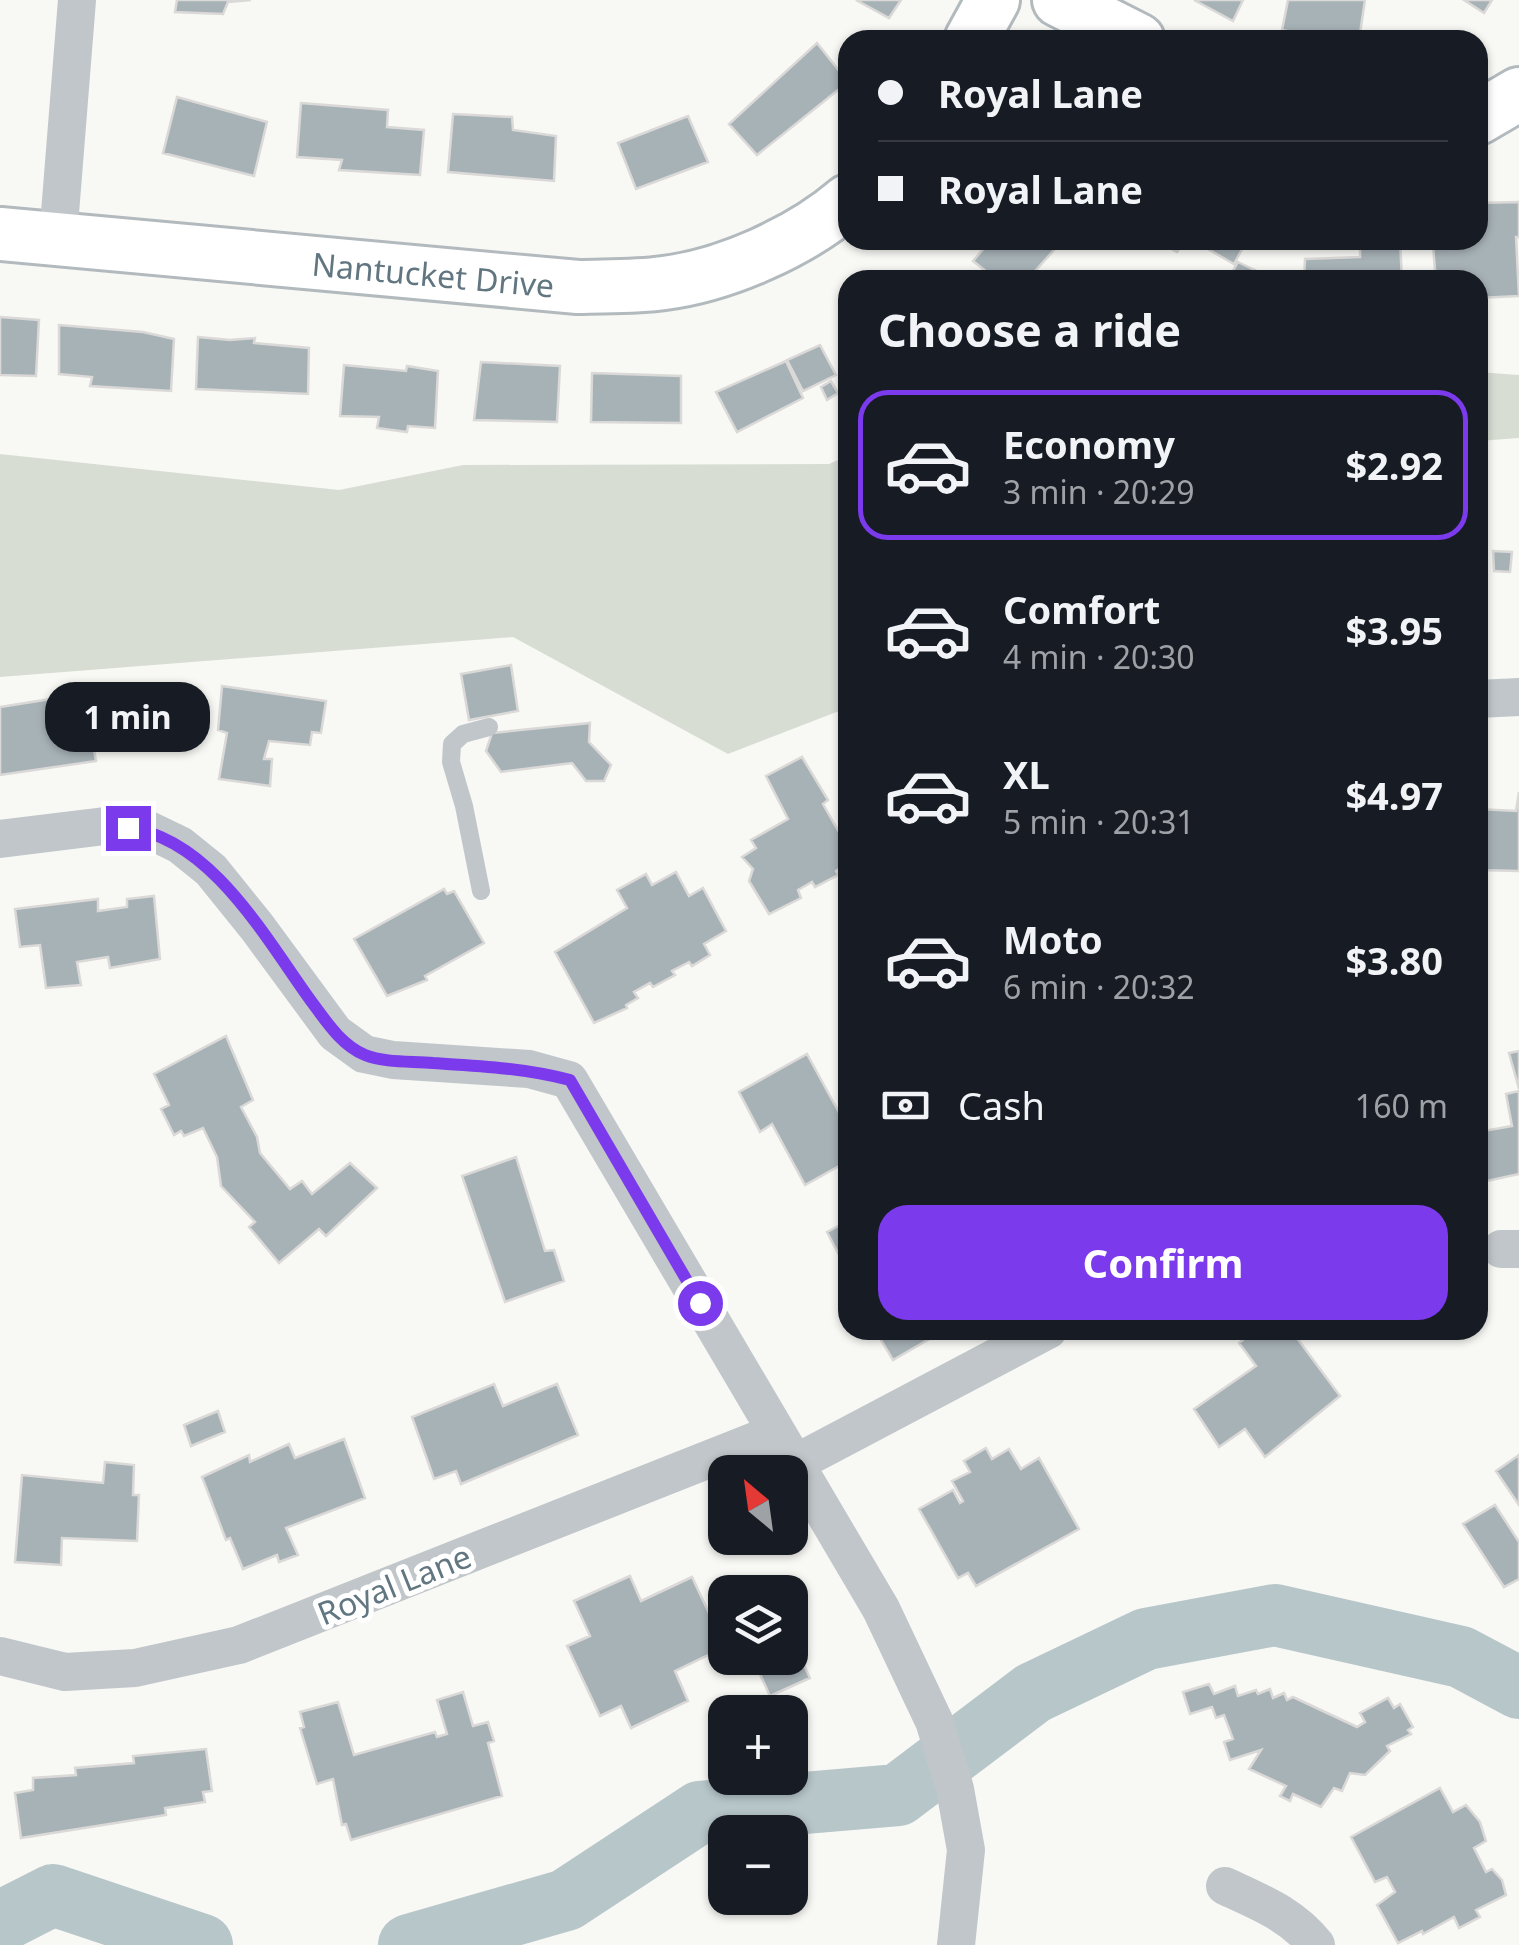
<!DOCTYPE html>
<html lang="en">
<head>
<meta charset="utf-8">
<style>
	body { margin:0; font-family:"Noto Sans",sans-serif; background:#242831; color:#f1f3f6; height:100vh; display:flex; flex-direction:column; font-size:38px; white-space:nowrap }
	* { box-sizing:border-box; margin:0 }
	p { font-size:32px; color:#9ea1a6 }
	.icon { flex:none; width:55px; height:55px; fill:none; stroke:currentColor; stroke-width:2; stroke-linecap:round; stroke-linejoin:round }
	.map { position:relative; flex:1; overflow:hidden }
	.panel { position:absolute; left:838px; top:270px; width:650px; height:1070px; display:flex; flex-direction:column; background:#171b24; border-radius:30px; box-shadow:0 2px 8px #0004 }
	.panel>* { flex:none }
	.guide { position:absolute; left:838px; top:30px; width:650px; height:220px; border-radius:30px; box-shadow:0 2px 8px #0004; display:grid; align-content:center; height:220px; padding:0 40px; background:#171b24 }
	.needle { width:65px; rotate:331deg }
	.buttons { position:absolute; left:708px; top:1455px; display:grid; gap:20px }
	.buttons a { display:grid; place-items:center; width:100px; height:100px; border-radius:20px; background:#171b24; box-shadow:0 2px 8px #0004; font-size:50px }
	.end { position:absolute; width:45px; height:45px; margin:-22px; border:12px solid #7c3aed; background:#fff; box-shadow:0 0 0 5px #fff }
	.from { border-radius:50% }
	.bubble { position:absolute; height:70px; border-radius:30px; background:#171b24; box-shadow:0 2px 8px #0004; font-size:32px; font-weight:700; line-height:70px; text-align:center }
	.guide b { display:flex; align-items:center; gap:35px; height:95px; font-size:38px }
	.guide b+b { border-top:2px solid #363941 }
	.guide i { width:25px; height:25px; background:#f1f3f6 }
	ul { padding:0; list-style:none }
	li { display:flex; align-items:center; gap:30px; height:150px; margin:0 20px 15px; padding:0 20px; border:5px solid transparent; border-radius:30px }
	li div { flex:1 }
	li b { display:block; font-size:38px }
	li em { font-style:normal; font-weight:700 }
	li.selected { border-color:#7c3aed }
	li>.icon { width:90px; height:90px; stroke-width:1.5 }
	h2 { padding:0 40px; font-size:45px; line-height:120px }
	.pay { display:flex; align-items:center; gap:25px; height:110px; padding:0 40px; font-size:38px }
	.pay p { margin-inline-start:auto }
	.action { display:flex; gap:20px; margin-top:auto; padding:20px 40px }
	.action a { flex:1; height:115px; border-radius:30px; background:#7c3aed; color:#fff; font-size:40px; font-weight:700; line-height:115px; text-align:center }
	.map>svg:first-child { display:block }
	.green { fill:#d8ddd4 }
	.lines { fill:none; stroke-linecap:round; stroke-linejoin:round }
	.river { stroke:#b7c6c9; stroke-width:62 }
	.building { fill:#a7b2b7; stroke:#dad9d7; stroke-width:2.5 }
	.secondary-casing { stroke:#b2babe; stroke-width:58 }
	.lane { stroke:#c0c6c9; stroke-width:18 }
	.street { stroke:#c0c6c9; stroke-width:38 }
	.secondary { stroke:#fff; stroke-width:52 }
	.route { stroke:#7c3aed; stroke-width:12 }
	.labels { text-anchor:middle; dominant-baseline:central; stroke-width:10; stroke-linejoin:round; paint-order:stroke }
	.street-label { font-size:32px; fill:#617681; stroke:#fff }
</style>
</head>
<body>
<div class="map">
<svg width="1519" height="1945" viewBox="0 0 1519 1945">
	<rect width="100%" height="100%" fill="#f8f8f5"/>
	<path class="green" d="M1478 372 1519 375V438L1478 441Z
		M0 454 339 490 463 465 829 464 847 456V708L728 754 513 637 0 677Z"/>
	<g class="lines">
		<path class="river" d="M0 1922 53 1895 202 1945
			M409 1945 566 1900 700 1812 898 1795 1033 1693 1146 1639 1275 1615 1461 1657 1519 1688"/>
	</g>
	<path class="building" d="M177 0H251L228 2 223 14 175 12Z
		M856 0H901L889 18Z
		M1194 0H1243L1233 21Z
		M1288 0H1365L1359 40H1331L1282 30Z
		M1464 0H1492L1484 13Z
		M817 43 848 82 757 155 729 124Z
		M177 97 267 122 254 176 163 153Z
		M301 103 388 110 387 127 424 130 420 175 339 170 342 160 297 157Z
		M453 114 512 117 513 130 556 136 554 181 448 172Z
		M688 116 708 162 636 189 618 143Z
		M1519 202V237H1516L1519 296 1478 298V280H1436L1433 247 1473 243V240H1478V203Z
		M991 240H1063L1027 280H997L973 261Z
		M1157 240H1185L1177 252Z
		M1192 240H1247L1234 264Z
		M1360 240H1400L1402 280H1304L1305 259 1360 257Z
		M1238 262 1273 279 1228 280Z
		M0 317 39 320 36 376 0 375Z
		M59 325 143 332 174 339 171 391 90 386 92 377 59 374Z
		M198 337 230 340 255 338 254 343 309 348 308 394 196 389Z
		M820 345 836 375 803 391 787 360Z
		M786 361 803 398 737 432 716 392Z
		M481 362 560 366 557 422 474 420Z
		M344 365 406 371 407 366 438 371 435 428 408 426 407 432 377 428 379 417 340 416Z
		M592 373 681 376V423L591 422Z
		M831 381 838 393 827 400 821 387Z
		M1493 551 1512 552 1510 572 1494 571Z
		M511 665 518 711 469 720 461 674Z
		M222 686 326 701 321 733 312 732 310 745 269 741 264 759H272L270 786 219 779 227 733 218 730Z
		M57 698 60 712 78 708 80 722H89L96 761 0 775V707Z
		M590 723 589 742 611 765 604 781H586L572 763 501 772 486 751 492 733Z
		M802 757 828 800 823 804 848 848V863L836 871 838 875 815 887 812 882 798 890 801 898 769 914 749 881 753 869 742 857 756 848 751 840 788 819 766 776Z
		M1519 792V871L1478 870V809L1516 811Z
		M676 872 689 896 703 888 726 931 704 944 710 955 692 966 689 962 672 971 675 975 653 987 650 983 634 992 638 998 626 1005 627 1008 594 1023 555 952 627 908 617 890 646 874 652 885Z
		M444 889 447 894 454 891 484 943 425 976 427 980 387 996 354 939Z
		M154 896 160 959 110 968 108 957 77 962 81 985 46 988 40 945 20 947 15 909 98 899V911L127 907V899Z
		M226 1036 253 1100 241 1107 257 1137 260 1153 290 1189 302 1181 312 1194 350 1163 377 1188 326 1236 319 1229 279 1263 249 1227 255 1222 221 1186 217 1157 203 1128 184 1136 181 1131 174 1135 161 1109 169 1105 154 1074Z
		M1519 1051V1089L1509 1053Z
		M807 1054 848 1129V1161L805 1185 772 1124 760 1132 739 1092Z
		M1519 1091V1174L1478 1183V1132L1512 1126 1506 1094Z
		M516 1157 545 1251 554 1250 564 1281 505 1302 462 1176Z
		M848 1221V1272L827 1232Z
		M875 1330H943V1331L893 1360Z
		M1255 1330H1291L1340 1396 1265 1457 1245 1429 1219 1447 1194 1409 1256 1366 1239 1343Z
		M494 1384 503 1406 557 1384 578 1435 461 1484 456 1471 434 1479 412 1417Z
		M218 1411 225 1432 191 1446 184 1425Z
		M344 1439 365 1498 286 1528 298 1555 279 1562 277 1555 243 1569 230 1538 226 1540 202 1477 249 1455 250 1462 289 1444 295 1458Z
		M986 1448 992 1459 1009 1449 1021 1469 1039 1458 1079 1529 976 1586 968 1573 958 1578 919 1509 953 1490 960 1503 963 1501 952 1481 970 1472 964 1461Z
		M1519 1455V1505L1496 1471Z
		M105 1462 134 1465 133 1495H139L137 1541 62 1538 61 1565 15 1562 22 1475 103 1483Z
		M1495 1505 1519 1542V1579L1504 1587 1463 1524Z
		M630 1576 641 1601 692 1577 716 1628 725 1625V1647L675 1671 688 1701 631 1728 621 1706 600 1716 567 1646 590 1636 574 1601Z
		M790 1634 810 1678 770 1696 753 1659 743 1664 740 1658H790Z
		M1209 1684 1214 1694 1235 1686 1238 1696 1256 1690 1258 1694 1270 1689 1273 1698 1284 1693 1287 1700 1293 1697 1357 1727 1365 1722 1360 1713 1388 1698 1394 1708 1400 1704 1413 1727 1408 1730 1411 1734 1387 1746 1390 1751 1365 1775 1350 1773 1342 1791 1334 1788 1321 1807 1293 1794 1290 1801 1280 1796 1286 1786 1249 1769 1261 1750 1230 1760 1224 1742 1233 1739 1224 1715 1216 1718 1212 1707 1190 1714 1183 1692Z
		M463 1692 473 1726 488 1722 494 1741 488 1743 502 1796 351 1840 346 1824 342 1825 333 1779 317 1784 300 1728 304 1727 300 1712 338 1702 354 1755 435 1732 437 1737 447 1734 437 1700Z
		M206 1749 212 1791 203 1792 205 1802 165 1808 166 1815 21 1838 15 1793 33 1790V1778L76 1775 75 1768 134 1763 133 1756Z
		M1440 1788 1453 1812 1466 1805 1480 1822 1486 1841 1474 1848 1486 1872 1492 1869 1502 1880 1506 1895 1476 1910 1480 1917 1459 1928 1454 1917 1423 1934 1422 1931 1398 1943 1377 1905 1395 1892 1387 1877 1375 1882 1351 1837Z"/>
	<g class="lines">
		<defs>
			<g id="secondary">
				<path d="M1059 0 1138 40"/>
				<path d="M971 40 993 0"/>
				<path d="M1478 118 1519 94"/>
				<path id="s1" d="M0 234 578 287C606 286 636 287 664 283 726 275 800 242 848 201"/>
			</g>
		</defs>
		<use href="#secondary" class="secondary-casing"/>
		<path class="lane" d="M481 891 464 806 451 762 452 744 463 734 489 727"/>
		<path class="street" d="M58 238 77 0
			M1478 699 1519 697
			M0 839 105 826 151 831 180 845 211 870 257 927 335 1033 364 1054 393 1060 529 1069 569 1080 881 1609 934 1721 955 1789 966 1850 956 1945
			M1501 1249H1519
			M794 1464 1048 1330
			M0 1656 65 1672 135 1668 239 1645 775 1433
			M1225 1886C1259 1902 1292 1914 1316 1945"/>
		<use href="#secondary" class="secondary"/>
	</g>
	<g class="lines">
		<path class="route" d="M128 828C211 838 266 939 311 1001 326 1021 341 1045 365 1055 385 1063 411 1061 433 1063 480 1066 524 1068 570 1080L700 1303"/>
	</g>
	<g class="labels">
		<g class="street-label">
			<text stroke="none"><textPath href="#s1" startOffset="435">Nantucket Drive</textPath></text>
			<text transform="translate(394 1584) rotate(-22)">Royal Lane</text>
		</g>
	</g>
</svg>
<div class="buttons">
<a><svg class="needle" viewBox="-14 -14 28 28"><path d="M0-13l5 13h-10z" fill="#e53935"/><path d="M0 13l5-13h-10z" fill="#9ea1a6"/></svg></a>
<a><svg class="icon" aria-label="layers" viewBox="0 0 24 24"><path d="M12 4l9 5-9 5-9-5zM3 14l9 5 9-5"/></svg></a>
<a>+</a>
<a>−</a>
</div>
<i class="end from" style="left:700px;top:1303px"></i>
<i class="end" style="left:128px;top:828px"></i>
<div class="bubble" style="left:45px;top:682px;width:165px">1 min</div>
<div class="guide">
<b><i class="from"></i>Royal Lane</b>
<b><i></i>Royal Lane</b>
</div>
<section class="panel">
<h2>Choose a ride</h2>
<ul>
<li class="selected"><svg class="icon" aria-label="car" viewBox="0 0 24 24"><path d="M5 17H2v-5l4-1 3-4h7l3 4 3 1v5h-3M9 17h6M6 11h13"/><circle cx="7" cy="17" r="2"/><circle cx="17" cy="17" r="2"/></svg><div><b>Economy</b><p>3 min · 20:29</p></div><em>$2.92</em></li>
<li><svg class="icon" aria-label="car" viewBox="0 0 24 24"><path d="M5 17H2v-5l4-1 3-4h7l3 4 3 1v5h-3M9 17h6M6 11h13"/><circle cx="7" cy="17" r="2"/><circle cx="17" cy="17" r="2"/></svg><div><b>Comfort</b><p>4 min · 20:30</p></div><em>$3.95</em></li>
<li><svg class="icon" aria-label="car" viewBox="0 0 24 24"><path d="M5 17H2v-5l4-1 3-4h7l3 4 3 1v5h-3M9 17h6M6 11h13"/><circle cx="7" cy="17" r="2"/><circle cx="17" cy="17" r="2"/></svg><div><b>XL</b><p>5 min · 20:31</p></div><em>$4.97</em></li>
<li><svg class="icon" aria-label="car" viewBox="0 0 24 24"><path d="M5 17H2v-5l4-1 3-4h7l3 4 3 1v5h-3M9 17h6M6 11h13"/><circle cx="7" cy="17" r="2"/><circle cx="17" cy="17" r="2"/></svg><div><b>Moto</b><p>6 min · 20:32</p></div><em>$3.80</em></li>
</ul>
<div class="pay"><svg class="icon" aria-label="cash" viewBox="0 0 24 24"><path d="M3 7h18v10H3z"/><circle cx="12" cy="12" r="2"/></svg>Cash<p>160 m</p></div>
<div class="action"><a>Confirm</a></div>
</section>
</div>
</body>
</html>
